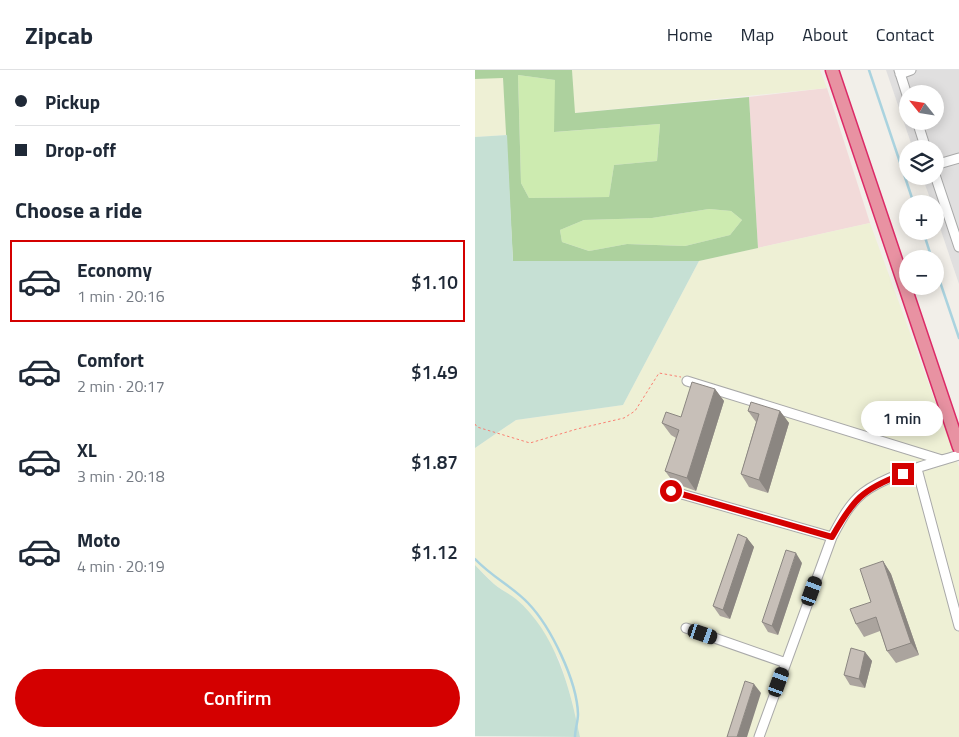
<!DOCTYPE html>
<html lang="en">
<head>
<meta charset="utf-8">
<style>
	body { margin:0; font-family:"Titillium Web",sans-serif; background:#f2f2f3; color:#1f2937; height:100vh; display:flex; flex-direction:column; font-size:19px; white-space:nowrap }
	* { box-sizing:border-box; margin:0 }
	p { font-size:16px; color:#747a83 }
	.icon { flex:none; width:28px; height:28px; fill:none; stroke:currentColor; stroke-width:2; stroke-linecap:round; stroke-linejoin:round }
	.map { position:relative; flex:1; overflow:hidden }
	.sheet { display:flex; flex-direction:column; background:#fff; width:475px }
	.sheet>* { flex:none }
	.guide { display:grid; align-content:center; height:110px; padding:0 15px; background:#fff }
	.needle { width:32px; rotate:300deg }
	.buttons { position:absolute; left:424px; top:15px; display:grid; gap:10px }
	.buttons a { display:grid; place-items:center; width:45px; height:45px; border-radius:50%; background:#fff; box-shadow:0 2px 12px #0003; font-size:25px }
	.end { position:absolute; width:22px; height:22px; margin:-11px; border:6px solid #d40000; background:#fff; box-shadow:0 0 0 2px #fff }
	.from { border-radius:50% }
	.bubble { position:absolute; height:35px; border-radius:18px; background:#fff; box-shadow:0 2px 12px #0003; font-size:16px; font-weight:600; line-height:35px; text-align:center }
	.car { position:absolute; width:15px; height:30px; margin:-15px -8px; border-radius:6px; box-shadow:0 0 4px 1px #0007; background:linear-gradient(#222 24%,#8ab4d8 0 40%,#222 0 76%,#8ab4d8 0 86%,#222 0) }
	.guide b { display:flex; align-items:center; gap:18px; height:48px; font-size:19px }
	.guide b+b { border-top:1px solid #e0e1e3 }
	.guide i { width:12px; height:12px; background:#1f2937 }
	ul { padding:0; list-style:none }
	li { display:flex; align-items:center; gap:15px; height:82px; margin:0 10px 8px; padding:0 5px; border:2px solid transparent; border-radius:0px }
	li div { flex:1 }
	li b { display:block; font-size:19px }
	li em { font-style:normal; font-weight:600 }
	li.selected { border-color:#d40000 }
	li>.icon { width:45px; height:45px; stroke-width:1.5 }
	h2 { padding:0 15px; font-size:22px; line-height:60px }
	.primary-button { display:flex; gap:10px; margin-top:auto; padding:10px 15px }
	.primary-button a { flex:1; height:58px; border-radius:30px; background:#d40000; color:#fff; font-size:20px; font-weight:600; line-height:58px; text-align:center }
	header { display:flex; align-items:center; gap:30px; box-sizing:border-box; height:70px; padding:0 25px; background:#fff; border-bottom:1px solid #e0e1e3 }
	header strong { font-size:24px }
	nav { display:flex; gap:28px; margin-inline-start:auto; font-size:18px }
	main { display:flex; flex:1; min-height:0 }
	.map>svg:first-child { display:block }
	.residential { fill:#e0dfdf; fill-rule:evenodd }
	.commercial { fill:#f2dad9 }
	.farmland { fill:#eef0d5 }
	.grass { fill:#cdebb0 }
	.forest { fill:#add19e; fill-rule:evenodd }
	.wetland { fill:#c6e0d4 }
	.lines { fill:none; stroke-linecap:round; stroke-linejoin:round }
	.stream { stroke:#aad3df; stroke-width:2.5 }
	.minor-casing { stroke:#a9a9a9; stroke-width:11 }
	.highway-casing { stroke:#dc2a67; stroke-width:15 }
	.path { stroke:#fa8072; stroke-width:1; stroke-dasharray:2.5 2.5; stroke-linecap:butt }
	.minor { stroke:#fff; stroke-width:9 }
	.highway { stroke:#e892a2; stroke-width:12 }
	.wall { fill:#aba49e }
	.shaded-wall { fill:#8b8681 }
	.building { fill:#c7bfb8; stroke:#8b8681 }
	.route { stroke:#d40000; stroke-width:6 }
</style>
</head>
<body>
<header>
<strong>Zipcab</strong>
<nav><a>Home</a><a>Map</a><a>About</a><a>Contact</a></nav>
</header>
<main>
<section class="sheet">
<div class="guide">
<b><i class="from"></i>Pickup</b>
<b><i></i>Drop-off</b>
</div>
<h2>Choose a ride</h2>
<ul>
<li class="selected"><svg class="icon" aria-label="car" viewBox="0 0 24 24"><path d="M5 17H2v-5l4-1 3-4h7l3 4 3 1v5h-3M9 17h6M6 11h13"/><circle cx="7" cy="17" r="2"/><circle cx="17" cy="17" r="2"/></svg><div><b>Economy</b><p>1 min · 20:16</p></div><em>$1.10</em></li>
<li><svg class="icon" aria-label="car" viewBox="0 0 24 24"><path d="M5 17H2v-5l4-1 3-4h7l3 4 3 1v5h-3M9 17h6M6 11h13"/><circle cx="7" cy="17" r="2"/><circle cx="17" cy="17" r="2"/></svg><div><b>Comfort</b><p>2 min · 20:17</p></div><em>$1.49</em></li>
<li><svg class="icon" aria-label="car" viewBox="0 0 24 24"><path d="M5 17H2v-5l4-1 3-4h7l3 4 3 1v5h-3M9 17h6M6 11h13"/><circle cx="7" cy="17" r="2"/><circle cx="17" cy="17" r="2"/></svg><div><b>XL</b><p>3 min · 20:18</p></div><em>$1.87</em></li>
<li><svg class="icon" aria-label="car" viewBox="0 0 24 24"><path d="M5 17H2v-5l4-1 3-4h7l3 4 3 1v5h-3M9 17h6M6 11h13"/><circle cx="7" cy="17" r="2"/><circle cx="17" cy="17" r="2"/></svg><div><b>Moto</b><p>4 min · 20:19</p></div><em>$1.12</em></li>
</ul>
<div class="primary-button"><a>Confirm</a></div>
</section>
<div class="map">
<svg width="484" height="667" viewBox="0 0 484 667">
	<rect width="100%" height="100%" fill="#f2efe9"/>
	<path class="residential" d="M411 0H484V214L460 143V134H457L447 106H460V79H438ZM432 24H460V51H432Z"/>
	<path class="commercial" d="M352 18 395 153 283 178 274 27Z"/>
	<path class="farmland" d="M97 0H345L352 18 99 43Z
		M28 7 32 65 0 67V9Z
		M395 153 484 397V667H105L97 631 85 591 61 551 42 530 19 514 0 495V378L41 350 148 335 224 191Z"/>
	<path class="grass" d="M43 5 80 10V62L185 54 182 91 139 95 134 127 54 128 46 113Z
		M234 139 256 141 267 150 255 165 210 176 152 174 114 181 87 172 85 160 109 150 177 148Z"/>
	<path class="forest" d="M0 0H97L100 43 274 27 283 178 224 191 38 192 28 8 0 9ZM43 5 80 10 79 62 185 54 182 91 139 95 134 127 54 128 46 113ZM234 139 256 141 267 150 255 165 210 176 152 174 114 181 87 172 85 160 109 150 177 148Z"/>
	<path class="wetland" d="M32 65 38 191H224L148 335 41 350 0 378V67Z
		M0 495C6 501 12 508 19 514 26 520 35 524 41 529 81 563 95 618 105 667L0 666Z"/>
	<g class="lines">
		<path class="stream" d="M394 0 439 134
			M448 161 457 189
			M460 197 484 268
			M0 489C17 507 38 517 53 533 76 557 102 611 103 644 103 652 100 659 100 667"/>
		<defs>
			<path id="minor" d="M424 0 432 25
				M425 4 436 0
				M442 51 451 79
				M460 95 484 88
				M460 105 484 177
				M212 311 467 390
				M442 399 484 556
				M196 421 357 467
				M211 558 311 593
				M284 667 357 467C365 452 374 434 388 423 411 405 455 394 484 385"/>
			<path id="highway" d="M357 0 484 377"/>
		</defs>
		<use href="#minor" class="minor-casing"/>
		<use href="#highway" class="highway-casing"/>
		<path class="path" d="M0 354 2 357 55 373 102 359 149 348 160 341 184 303 206 307"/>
		<use href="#minor" class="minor"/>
		<use href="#highway" class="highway"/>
	</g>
	<path class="wall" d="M240 319 249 331 221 421 199 413 190 401 201 368 196 365 187 353 206 347Z
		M273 341H305L314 353 293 423 274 417 266 404 281 352Z
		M272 468 279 477 255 549 245 546 238 536Z
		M408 491 416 504 444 585 421 593 412 581 405 561 389 567 381 554 396 532Z
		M327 493 303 565 293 562 287 552Z
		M390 582 397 591 390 618 375 615 369 605Z"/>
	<path class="shaded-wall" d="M240 319 249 331 221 421 212 408Z
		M305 341 314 353 293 423 284 410Z
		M272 468 279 477 255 549 248 540Z
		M321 483 327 493 303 565 297 556Z
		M408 491 416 504 444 585 436 573Z
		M390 582 397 591 390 618 384 609Z
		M279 614 286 623 272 667H262Z"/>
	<path class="building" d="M217 312 240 319 212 408 190 401 204 360 187 353 191 342 206 347Z
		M276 332 305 341 284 410 266 404 284 344 273 341Z
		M263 464 272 468 248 540 238 536Z
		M311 480 321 483 297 556 287 552Z
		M408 491 436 573 412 581 401 547 381 554 375 539 396 532 385 499Z
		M376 578 390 582 384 609 369 605Z
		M270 611 279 614 262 667H252Z"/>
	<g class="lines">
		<path class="route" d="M196 421 357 467C378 430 387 419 428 404"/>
	</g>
</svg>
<div class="buttons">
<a><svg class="needle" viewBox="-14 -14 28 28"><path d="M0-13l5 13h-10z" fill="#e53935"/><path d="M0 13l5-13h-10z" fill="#747a83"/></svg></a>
<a><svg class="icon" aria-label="layers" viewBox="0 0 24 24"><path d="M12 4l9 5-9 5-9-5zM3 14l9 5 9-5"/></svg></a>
<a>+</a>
<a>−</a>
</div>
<i class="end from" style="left:196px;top:421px"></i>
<i class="end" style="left:428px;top:404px"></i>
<div class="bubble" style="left:386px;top:331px;width:82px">1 min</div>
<i class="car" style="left:337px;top:521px;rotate:20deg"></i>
<i class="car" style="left:228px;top:564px;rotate:109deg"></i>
<i class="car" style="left:304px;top:612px;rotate:20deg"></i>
</div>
</main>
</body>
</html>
